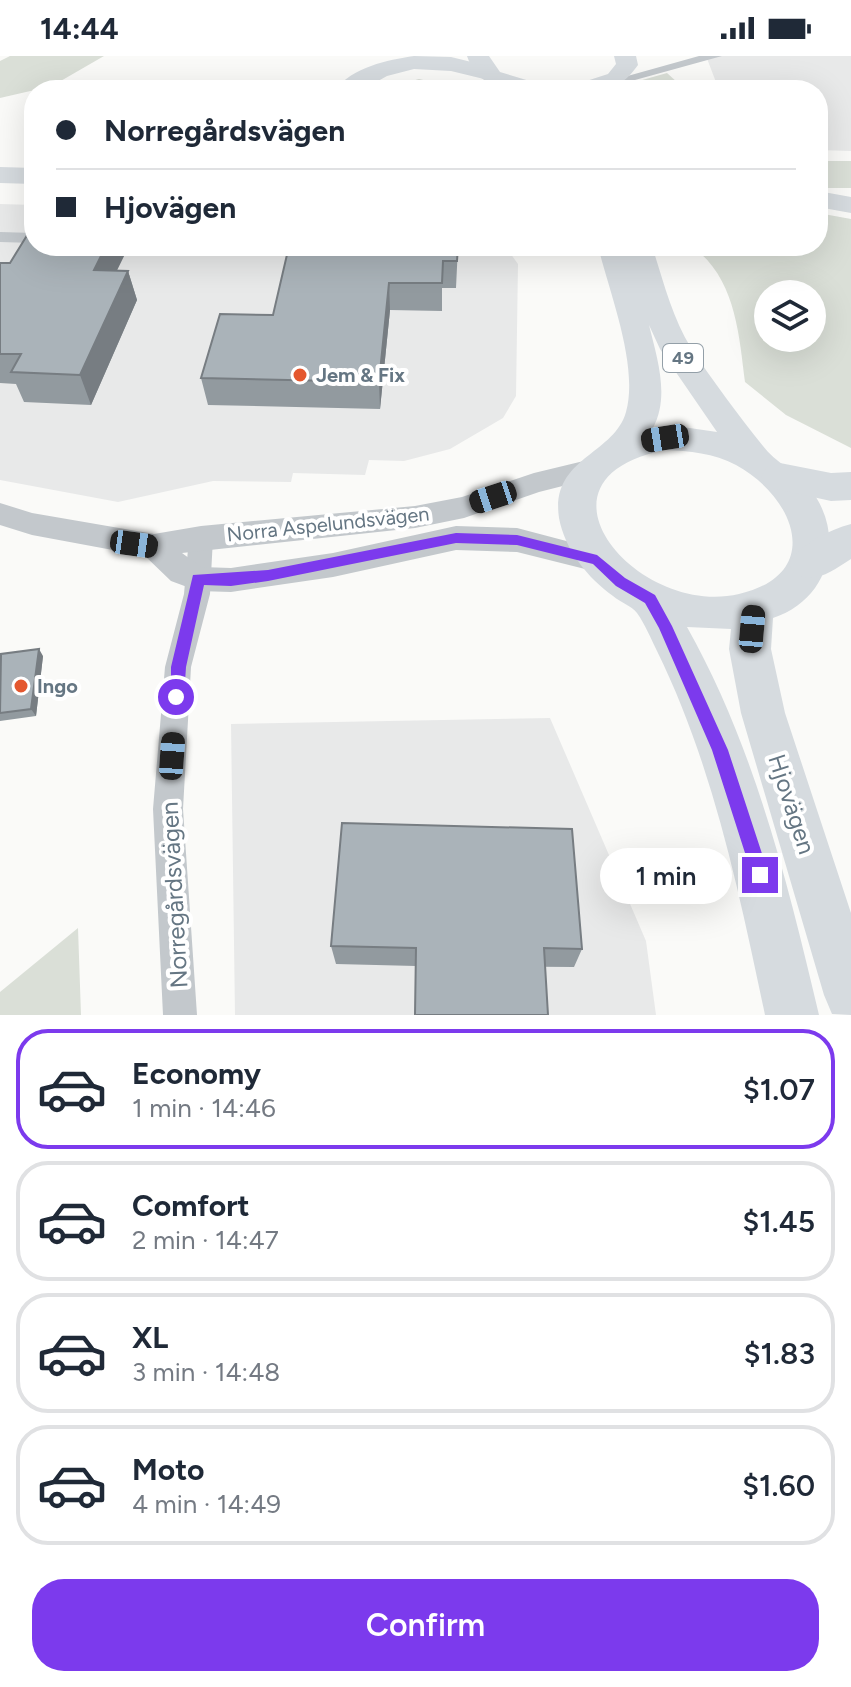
<!DOCTYPE html>
<html lang="en">
<head>
<meta charset="utf-8">
<style>
	body { margin:0; font-family:Figtree,sans-serif; background:#f2f2f3; color:#1f2937; height:100vh; display:flex; flex-direction:column; font-size:30px; white-space:nowrap }
	* { box-sizing:border-box; margin:0 }
	p { font-size:26px; color:#747a83 }
	.icon { flex:none; width:44px; height:44px; fill:none; stroke:currentColor; stroke-width:2; stroke-linecap:round; stroke-linejoin:round }
	.map { position:relative; height:959px; overflow:hidden }
	.side { display:flex; flex-direction:column; background:#fff; flex:1 }
	.side>* { flex:none }
	.guide { position:absolute; left:24px; top:24px; width:804px; height:176px; border-radius:32px; box-shadow:0 8px 32px #0002; display:grid; align-content:center; height:176px; padding:0 32px; background:#fff }
	.tools { position:absolute; left:754px; top:224px; display:grid; gap:16px }
	.tools a { display:grid; place-items:center; width:72px; height:72px; border-radius:50%; background:#fff; box-shadow:0 8px 32px #0002; font-size:40px }
	.end { position:absolute; width:36px; height:36px; margin:-18px; border:10px solid #7c3aed; background:#fff; box-shadow:0 0 0 4px #fff }
	.from { border-radius:50% }
	.bubble { position:absolute; height:56px; border-radius:28px; background:#fff; box-shadow:0 8px 32px #0002; font-size:26px; font-weight:600; line-height:56px; text-align:center }
	.car { position:absolute; width:24px; height:48px; margin:-24px -12px; border-radius:10px; box-shadow:0 0 6px 2px #0007; background:linear-gradient(#222 24%,#8ab4d8 0 40%,#222 0 76%,#8ab4d8 0 86%,#222 0) }
	.guide b { display:flex; align-items:center; gap:28px; height:76px; font-size:30px }
	.guide b+b { border-top:2px solid #e0e1e3 }
	.guide i { width:20px; height:20px; background:#1f2937 }
	ul { padding:14px 0 0; list-style:none }
	li { display:flex; align-items:center; gap:24px; height:120px; margin:0 16px 12px; padding:0 16px; border:4px solid #e0e1e3; border-radius:32px }
	li div { flex:1 }
	li b { display:block; font-size:30px }
	li em { font-style:normal; font-weight:600 }
	li.selected { border-color:#7c3aed }
	li>.icon { width:72px; height:72px; stroke-width:1.5 }
	.action { display:flex; gap:16px; margin-top:auto; padding:16px 32px }
	.action a { flex:1; height:92px; border-radius:32px; background:#7c3aed; color:#fff; font-size:32px; font-weight:600; line-height:92px; text-align:center }
	.status { display:flex; justify-content:space-between; align-items:center; height:56px; padding:0 40px; background:#fff; direction:ltr }
	.status svg { height:22px; fill:currentColor }
	.map>svg:first-child { display:block }
	.built { fill:#e8e9e9 }
	.green { fill:#dadfd7; fill-rule:evenodd }
	.lines { fill:none; stroke-linecap:round; stroke-linejoin:round }
	.minor { fill:#c3c8cc; fill-rule:evenodd }
	.tertiary { fill:#c3c8cc; fill-rule:evenodd }
	.primary { fill:#d6dbdf; fill-rule:evenodd }
	.trunk { fill:#d6dbdf; fill-rule:evenodd }
	.wall { fill:#929a9f }
	.shaded-wall { fill:#777d82 }
	.building { fill:#aab3b9; stroke:#777d82; stroke-width:2 }
	.route { fill:#7c3aed }
	.poi-dot { fill:#e4572e; stroke:#fff; stroke-width:3 }
	.labels { text-anchor:middle; dominant-baseline:central; stroke-width:8; stroke-linejoin:round; paint-order:stroke }
	.shield { fill:#fff; stroke:#939fa8; stroke-width:2 }
	.shield-label { font-size:18px; font-weight:bold; fill:#657683 }
	.poi-label { font-size:20px; font-weight:bold; fill:#657683; stroke:#fff; text-anchor:start }
	.street-label { font-size:20px; fill:#657683; stroke:#fff }
	.near-street-label { font-size:24px; fill:#657683; stroke:#fff }
</style>
</head>
<body>
<div class="status"><b>14:44</b><svg viewBox="0 0 49 12"><path d="M0 12V9h3v3zM5 12V6h3v6zM10 12V3h3v9zM15 12V0h3v12zM26 1h20v11H26zM47 4h2v5h-2z"/></svg></div>
<div class="map">
<svg width="851" height="959" viewBox="0 0 851 959">
	<rect width="100%" height="100%" fill="#fafaf8"/>
	<path class="built" d="M706 0H851V95L818 94V34H719Z
		M0 148 34 149V190H505L518 208 516 340 503 362 450 393 404 405 369 404 365 419 293 417 291 426 213 425 118 446 0 424Z
		M550 662 646 885 656 959H235L231 668Z"/>
	<path class="green" d="M10 0H104L52 30 0 42V5Z
		M667 17 678 27 677 34H607Z
		M419 23 465 34H380Z
		M818 105H851V132H818Z
		M818 157 851 163V392L786 359 745 326C739 277 735 220 691 190H818ZM768 238H812V282H768Z
		M78 872 81 959H0V936Z"/>
	<g class="lines">
		<path class="minor" d="M699 0H722L606 32 599 28Z
			M0 176 34 177V187L0 186Z
			M201 473 210 475 213 482 210 538 191 611 183 753 197 959H163L153 753 165 611 184 538 189 482 192 475Z"/>
		<path class="tertiary" d="M592 403 602 406 606 413 602 420 539 436 464 462 415 472 182 497 201 511 231 512 333 497 456 470 517 472 608 496 612 504 608 512 597 516 517 496 456 494 333 521 231 536 198 535 171 525 145 500 32 479 0 469V447L32 457 154 478 201 470 415 450 462 441 534 417Z"/>
		<path class="primary" d="M467 0H489L500 16 543 29 546 34C514 34 480 37 467 0Z
			M614 0H636L638 9C618 37 603 34 571 34L574 29 608 18 616 8Z
			M598 190H652C663 224 672 261 691 292 713 325 738 359 763 390 775 406 795 415 808 430 847 477 831 543 773 562L771 593 785 657 851 857V959L832 958 824 939 741 657 729 593 731 573 687 571C754 690 788 827 819 959H765C739 836 713 709 657 595 651 583 645 568 637 557 632 550 620 546 613 540 588 522 565 494 559 462 550 402 614 399 626 356 639 309 609 236 598 190ZM649 269 660 293 717 376 676 370 653 372C670 340 657 302 649 269ZM665 394C689 395 714 397 736 409 795 441 825 518 739 538 638 562 518 423 665 394Z"/>
		<path class="trunk" d="M414 0 451 1 496 12 499 17 496 22 488 24 451 15 414 13 387 20 362 34H335C353 11 387 4 414 0Z
			M0 111 34 112V128L0 127Z
			M818 135 851 141V157L818 151Z
			M780 407 831 417 851 416V444L831 445 767 431 761 421 767 411Z
			M851 468V503C832 515 818 527 795 519L789 508C800 488 829 474 851 468Z"/>
	</g>
	<path class="wall" d="M458 190 456 232H442V255L390 254 380 353 208 349 201 322 273 259Z
		M0 207 128 215 137 244 91 349 24 346 16 328 0 327Z
		M43 600 36 660 0 665V604Z
		M331 890 582 893 574 911 416 910 336 908Z"/>
	<path class="shaded-wall" d="M106 190H129L103 243 94 214Z
		M128 215 137 244 91 349 80 319Z
		M389 227 390 254 380 353 379 326Z
		M39 593 43 600 36 660 31 653Z"/>
	<path class="building" d="M34 168V190H106L94 214 128 215 80 319 11 316 21 298H0V207H10Z
		M289 190H458L457 205H443L442 227H389L379 326 201 322 220 258 273 259Z
		M39 593 31 653 0 657 1 598Z
		M342 767 572 773 582 893 544 892 548 959H415L416 892 331 890Z"/>
	<path class="route" d="M456 477 517 479 597 499 625 522 655 539 672 570 728 694 769 819 766 825 760 828 754 825 712 694 659 572 645 547 616 530 593 508 517 489 456 487 268 525 231 530 204 529 186 611 184 641 176 647 171 645V611L193 519 268 514Z"/>
	<g class="poi-dot">
		<circle cx="300" cy="319" r="8"/>
		<circle cx="21" cy="630" r="8"/>
	</g>
	<g class="labels">
		<rect class="shield" x="663" y="288" width="40" height="28" rx="6"/>
		<g class="shield-label">
			<text x="683" y="302">49</text>
		</g>
		<g class="poi-label">
			<text x="316" y="319">Jem &amp; Fix</text>
			<text x="37" y="630">Ingo</text>
		</g>
		<g class="street-label">
			<text transform="translate(328 468) rotate(-6)">Norra Aspelundsvägen</text>
		</g>
		<g class="near-street-label">
			<text transform="translate(792 748) rotate(72)">Hjovägen</text>
			<text transform="translate(174 839) rotate(-93)">Norregårdsvägen</text>
		</g>
	</g>
</svg>
<div class="tools">
<a><svg class="icon" aria-label="layers" viewBox="0 0 24 24"><path d="M12 4l9 5-9 5-9-5zM3 14l9 5 9-5"/></svg></a>
</div>
<i class="end from" style="left:176px;top:641px"></i>
<i class="end" style="left:760px;top:819px"></i>
<div class="bubble" style="left:600px;top:792px;width:132px">1 min</div>
<i class="car" style="left:665px;top:382px;rotate:261deg"></i>
<i class="car" style="left:493px;top:441px;rotate:252deg"></i>
<i class="car" style="left:134px;top:488px;rotate:98deg"></i>
<i class="car" style="left:752px;top:573px;rotate:5deg"></i>
<i class="car" style="left:172px;top:700px;rotate:4deg"></i>
<div class="guide">
<b><i class="from"></i>Norregårdsvägen</b>
<b><i></i>Hjovägen</b>
</div>
</div>
<section class="side">
<ul>
<li class="selected"><svg class="icon" aria-label="car" viewBox="0 0 24 24"><path d="M5 17H2v-5l4-1 3-4h7l3 4 3 1v5h-3M9 17h6M6 11h13"/><circle cx="7" cy="17" r="2"/><circle cx="17" cy="17" r="2"/></svg><div><b>Economy</b><p>1 min · 14:46</p></div><em>$1.07</em></li>
<li><svg class="icon" aria-label="car" viewBox="0 0 24 24"><path d="M5 17H2v-5l4-1 3-4h7l3 4 3 1v5h-3M9 17h6M6 11h13"/><circle cx="7" cy="17" r="2"/><circle cx="17" cy="17" r="2"/></svg><div><b>Comfort</b><p>2 min · 14:47</p></div><em>$1.45</em></li>
<li><svg class="icon" aria-label="car" viewBox="0 0 24 24"><path d="M5 17H2v-5l4-1 3-4h7l3 4 3 1v5h-3M9 17h6M6 11h13"/><circle cx="7" cy="17" r="2"/><circle cx="17" cy="17" r="2"/></svg><div><b>XL</b><p>3 min · 14:48</p></div><em>$1.83</em></li>
<li><svg class="icon" aria-label="car" viewBox="0 0 24 24"><path d="M5 17H2v-5l4-1 3-4h7l3 4 3 1v5h-3M9 17h6M6 11h13"/><circle cx="7" cy="17" r="2"/><circle cx="17" cy="17" r="2"/></svg><div><b>Moto</b><p>4 min · 14:49</p></div><em>$1.60</em></li>
</ul>
<div class="action"><a>Confirm</a></div>
</section>
</body>
</html>
